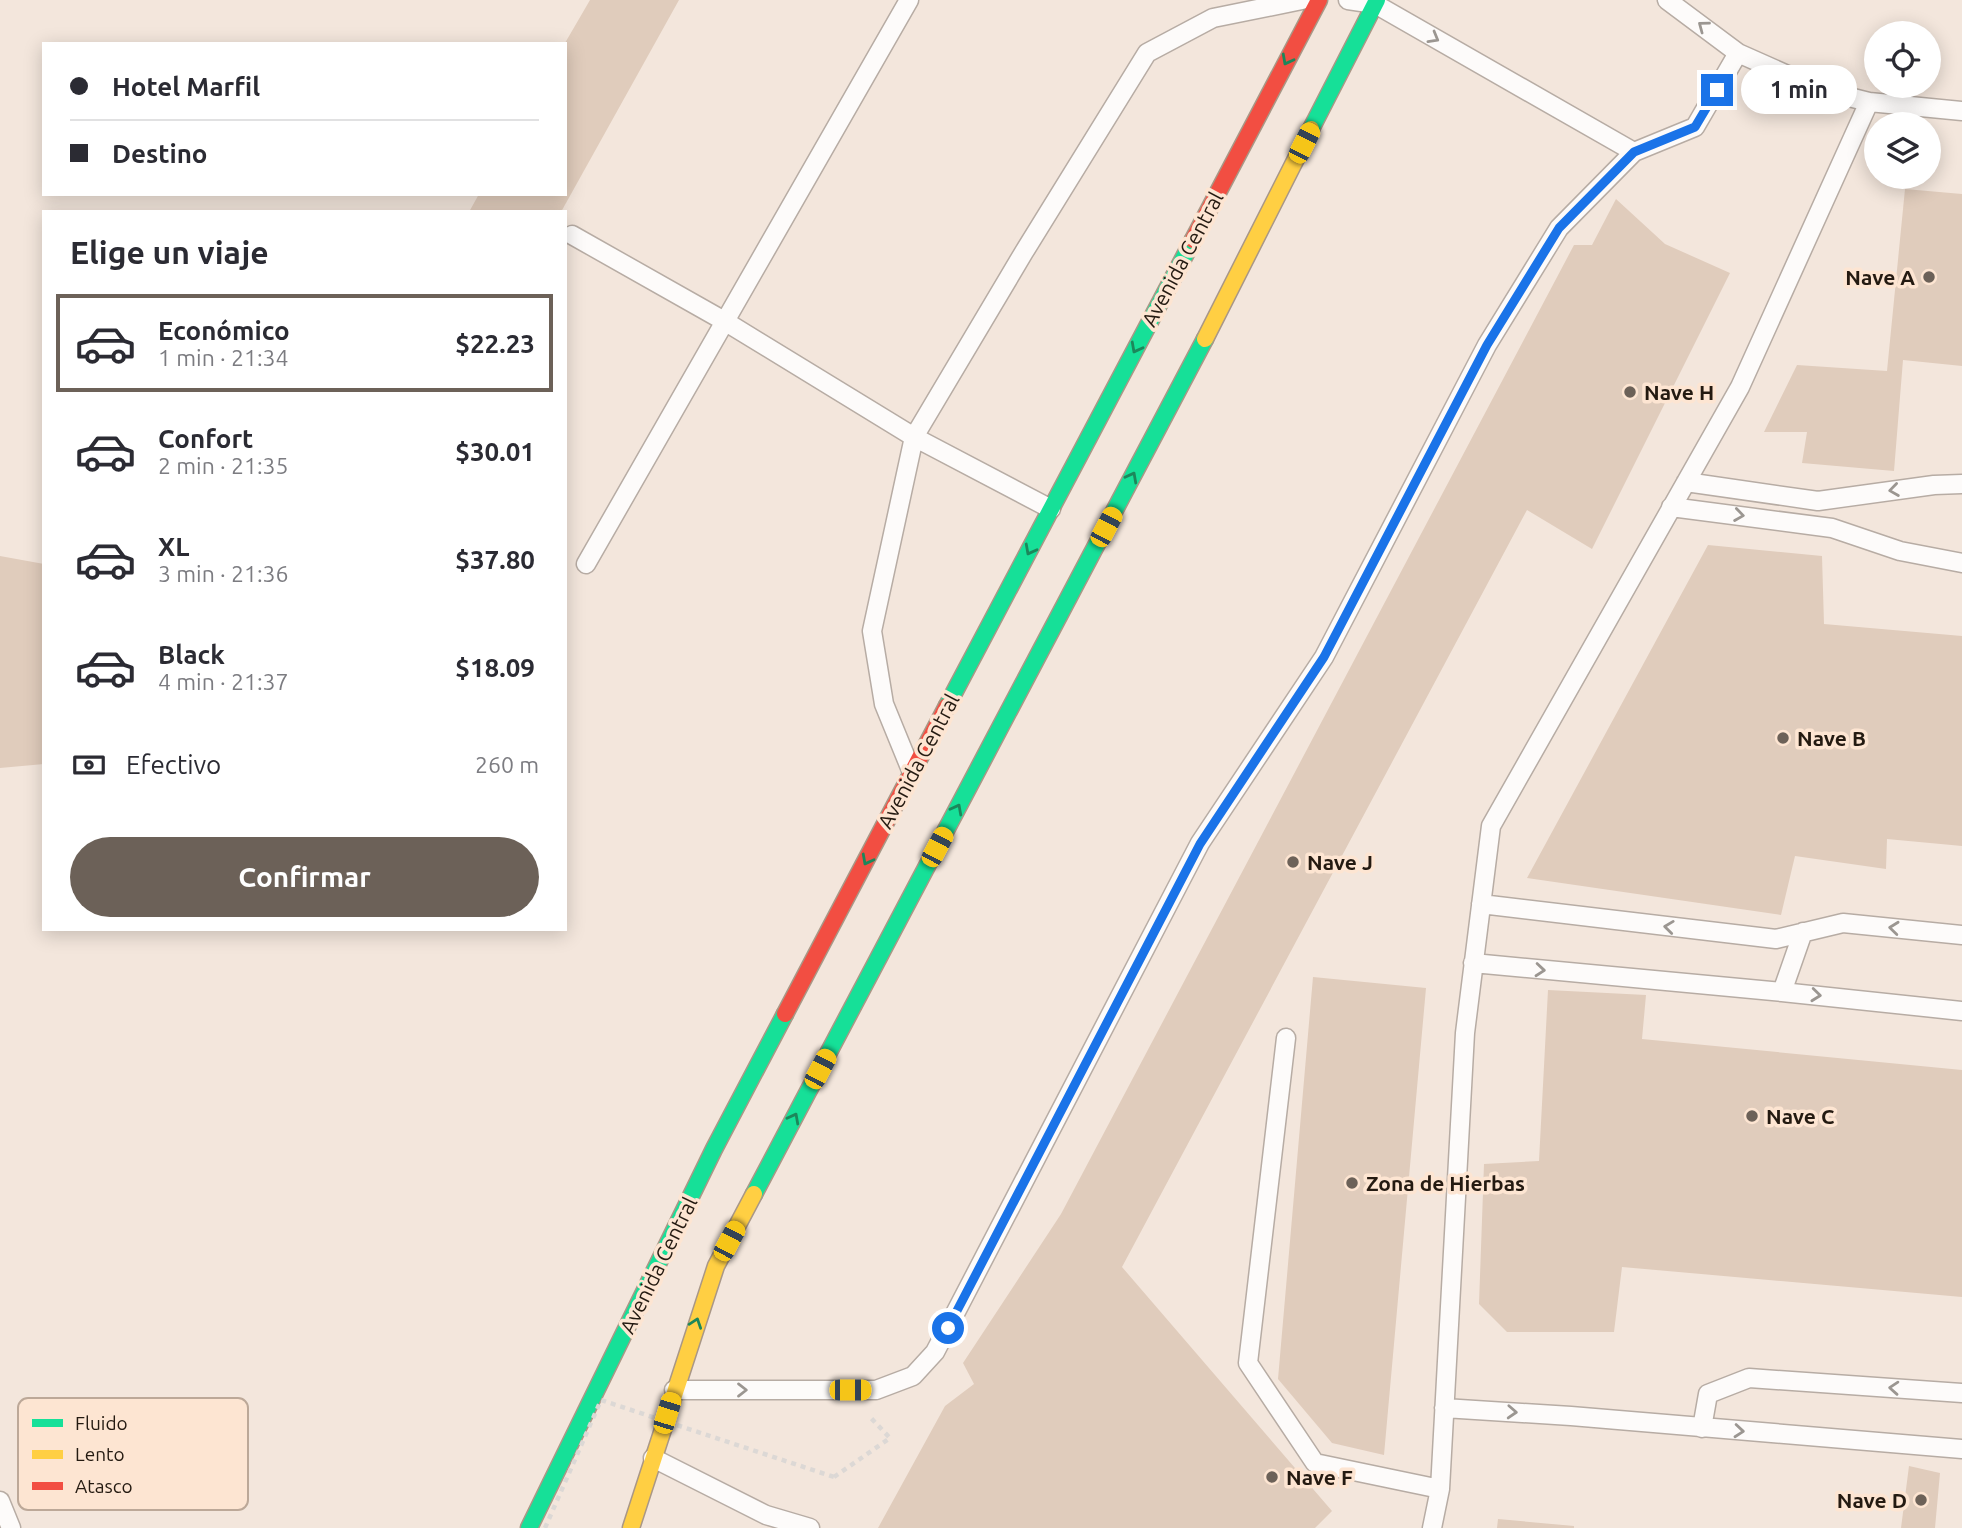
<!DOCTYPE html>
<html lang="es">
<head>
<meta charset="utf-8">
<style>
	body { margin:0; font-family:Ubuntu,sans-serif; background:#f2f2f3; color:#2b2b33; height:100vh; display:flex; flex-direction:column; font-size:26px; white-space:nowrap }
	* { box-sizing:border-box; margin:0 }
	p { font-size:23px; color:#7c7c81 }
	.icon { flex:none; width:38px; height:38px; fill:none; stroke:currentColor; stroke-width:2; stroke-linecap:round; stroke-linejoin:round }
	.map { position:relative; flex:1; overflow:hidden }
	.drawer { position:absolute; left:42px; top:210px; width:525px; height:721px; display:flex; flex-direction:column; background:#fff; border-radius:0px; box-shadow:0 4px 18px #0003 }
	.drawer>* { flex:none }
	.hud { position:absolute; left:42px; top:42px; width:525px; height:154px; border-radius:0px; box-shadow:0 4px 18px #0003; display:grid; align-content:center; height:154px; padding:0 28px; background:#fff }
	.fabs { position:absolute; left:1864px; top:21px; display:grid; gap:14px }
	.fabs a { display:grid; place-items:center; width:77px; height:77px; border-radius:50%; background:#fff; box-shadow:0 4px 18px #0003; font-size:35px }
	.end { position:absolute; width:32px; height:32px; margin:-16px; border:9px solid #1a73e8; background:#fff; box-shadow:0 0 0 4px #fff }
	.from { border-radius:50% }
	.bubble { position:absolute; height:49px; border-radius:24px; background:#fff; box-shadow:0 4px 18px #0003; font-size:23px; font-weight:700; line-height:49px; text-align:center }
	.car { position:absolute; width:21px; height:42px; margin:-21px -10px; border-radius:9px; box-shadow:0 0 5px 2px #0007; background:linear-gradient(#f5c518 24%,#345 0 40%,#f5c518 0 76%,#345 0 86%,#f5c518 0) }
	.hud b { display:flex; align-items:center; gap:24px; height:66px; font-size:26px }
	.hud b+b { border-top:2px solid #e1e1e2 }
	.hud i { width:18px; height:18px; background:#2b2b33 }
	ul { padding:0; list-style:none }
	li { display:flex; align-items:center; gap:21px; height:98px; margin:0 14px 10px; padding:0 14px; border:4px solid transparent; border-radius:0px }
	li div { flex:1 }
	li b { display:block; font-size:26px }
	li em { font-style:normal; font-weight:700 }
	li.current { border-color:#6c6158 }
	li>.icon { width:63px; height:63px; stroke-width:1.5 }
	h2 { padding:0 28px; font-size:32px; line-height:84px }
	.pay { display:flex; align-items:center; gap:18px; height:77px; padding:0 28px; font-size:26px }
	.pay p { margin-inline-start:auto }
	.button { display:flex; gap:14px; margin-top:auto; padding:14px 28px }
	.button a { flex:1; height:80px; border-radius:42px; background:#6c6158; color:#fff; font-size:28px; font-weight:700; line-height:80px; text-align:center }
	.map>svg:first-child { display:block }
	.building { fill:#e0ccbc }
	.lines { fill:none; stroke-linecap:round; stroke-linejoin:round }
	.lane-casing { stroke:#b7aca4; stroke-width:21 }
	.fast-casing { stroke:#a99786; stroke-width:19 }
	.slow-casing { stroke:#a99786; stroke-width:19 }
	.jam-casing { stroke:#a99786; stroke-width:19 }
	.path { stroke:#dcd8d5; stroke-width:4.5; stroke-dasharray:5 5; stroke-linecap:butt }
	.lane { stroke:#fdfbfa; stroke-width:18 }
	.fast { stroke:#16e098; stroke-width:16 }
	.slow { stroke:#ffcf43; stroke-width:16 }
	.jam { stroke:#f24e42; stroke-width:16 }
	.path-bridge { stroke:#dcd8d5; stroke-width:4.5; stroke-dasharray:5 5; stroke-linecap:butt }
	.oneway { stroke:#9b9691 }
	.oneway2 { stroke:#1c875b }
	.route { stroke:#1a73e8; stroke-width:9 }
	.poi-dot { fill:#6c6158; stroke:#fde5d2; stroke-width:2.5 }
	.labels { text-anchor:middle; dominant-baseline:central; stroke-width:7; stroke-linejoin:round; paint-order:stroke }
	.street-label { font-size:21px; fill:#241a11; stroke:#fde5d2 }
	.poi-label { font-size:21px; font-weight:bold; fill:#241a11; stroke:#fde5d2; text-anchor:start }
	.key { fill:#fde5d2; stroke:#bca898; stroke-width:2 }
	.key-label { font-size:19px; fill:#241a11 }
</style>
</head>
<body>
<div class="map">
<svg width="1962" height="1528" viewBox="0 0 1962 1528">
	<rect width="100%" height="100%" fill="#f3e6dc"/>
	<path class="building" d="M590 0H679L561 212H469L479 194H565V43Z
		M1905 189 1962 194V366L1903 360 1894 471 1802 463 1807 432H1764L1797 365 1887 371Z
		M1616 199 1665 244 1730 273 1592 549 1527 510 1122 1267 1332 1511 1315 1528H878L945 1406 974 1384 963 1363 1061 1214 1574 245H1592Z
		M1708 545 1822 556 1824 624 1962 636V846L1887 839 1886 869 1795 856 1781 915 1527 878Z
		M0 556 44 564V764L0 768Z
		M1313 977 1426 988 1384 1455 1332 1443 1278 1379Z
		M1548 990 1646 995 1642 1039 1962 1070V1297L1622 1267 1614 1332H1507L1479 1304 1484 1164 1539 1161Z
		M1909 1466 1940 1473 1935 1528H1901Z
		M1498 1519 1574 1526V1528H1497Z"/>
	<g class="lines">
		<defs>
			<path id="lane" d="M1348 0 1375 4 1634 152
				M1667 0 1738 53 1821 90 1869 102 1962 111
				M572 235 726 322 914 437 1051 509
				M1686 482 1818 501 1934 485 1962 484
				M1671 507 1832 528 1900 551 1962 563
				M586 564 909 0
				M911 770 884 704 872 631 914 437 1024 252 1147 53 1213 18 1302 0
				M1481 904 1776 939 1843 923 1962 935
				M1473 963 1782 992 1962 1011
				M1782 992 1803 932
				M1286 1038 1248 1363 1315 1463 1440 1489
				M674 1390H876L913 1376 935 1352 1200 843 1324 657 1487 345 1559 228 1634 152 1695 127 1738 53
				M1444 1408 1571 1416 1962 1449
				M1702 1428 1708 1394 1749 1378 1962 1393
				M653 1458 766 1515 810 1528
				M0 1501 11 1528
				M1432 1528 1440 1489 1465 1033 1491 826 1740 387 1869 102"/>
			<path id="fast" d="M1311 129 1377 0
				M947 706 1193 240
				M754 1194 1205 339
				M529 1528 714 1149 785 1014"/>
			<path id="slow" d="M1205 339 1311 129
				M631 1528 716 1266 754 1194"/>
			<path id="jam" d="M1193 240 1319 0
				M785 1014 947 706"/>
		</defs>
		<use href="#lane" class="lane-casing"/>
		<use href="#fast" class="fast-casing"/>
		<use href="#slow" class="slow-casing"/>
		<use href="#jam" class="jam-casing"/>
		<path class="path" d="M834 1477 890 1438 870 1417"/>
		<use href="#lane" class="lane"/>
		<use href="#fast" class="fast"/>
		<use href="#slow" class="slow"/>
		<use href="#jam" class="jam"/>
		<path class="path-bridge" d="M545 1528 601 1400 834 1477"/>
	</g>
	<defs><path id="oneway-chevron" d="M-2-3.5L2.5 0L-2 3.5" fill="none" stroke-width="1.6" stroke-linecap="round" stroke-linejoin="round" transform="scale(1.75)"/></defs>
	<g class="oneway">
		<use href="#oneway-chevron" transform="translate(1703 26) rotate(-143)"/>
		<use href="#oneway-chevron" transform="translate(1434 38) rotate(30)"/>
		<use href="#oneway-chevron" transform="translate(1894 490) rotate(172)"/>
		<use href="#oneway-chevron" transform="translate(1739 515) rotate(8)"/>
		<use href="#oneway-chevron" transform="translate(1669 927) rotate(-173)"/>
		<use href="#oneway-chevron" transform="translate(1894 928) rotate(-174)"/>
		<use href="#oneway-chevron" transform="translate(1540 970) rotate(5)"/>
		<use href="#oneway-chevron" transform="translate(1816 995) rotate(6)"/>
		<use href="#oneway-chevron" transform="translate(1894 1388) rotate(-176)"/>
		<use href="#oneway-chevron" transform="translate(742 1390)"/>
		<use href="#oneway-chevron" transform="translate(1512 1412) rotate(3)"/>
		<use href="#oneway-chevron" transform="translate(1739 1431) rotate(5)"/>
	</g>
	<g class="oneway2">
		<use href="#oneway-chevron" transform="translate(1287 60) rotate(118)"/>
		<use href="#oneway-chevron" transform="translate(1136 348) rotate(118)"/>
		<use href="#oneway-chevron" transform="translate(1132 477) rotate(-62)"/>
		<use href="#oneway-chevron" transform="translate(1030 550) rotate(118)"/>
		<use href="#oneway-chevron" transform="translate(957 809) rotate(-62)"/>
		<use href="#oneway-chevron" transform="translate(867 860) rotate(118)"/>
		<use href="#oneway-chevron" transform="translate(794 1118) rotate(-62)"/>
		<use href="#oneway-chevron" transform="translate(696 1323) rotate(-71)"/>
	</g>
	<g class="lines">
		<path class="route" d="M948 1328 1200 844 1324 657 1487 345 1559 228 1634 152 1695 127 1717 90"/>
	</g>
	<g class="poi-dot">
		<circle cx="1929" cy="277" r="7"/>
		<circle cx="1630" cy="392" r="7"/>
		<circle cx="1783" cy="738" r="7"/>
		<circle cx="1293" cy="862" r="7"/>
		<circle cx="1752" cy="1116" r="7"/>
		<circle cx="1352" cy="1183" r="7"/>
		<circle cx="1272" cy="1477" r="7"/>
		<circle cx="1921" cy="1500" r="7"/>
	</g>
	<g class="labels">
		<g class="street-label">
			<text transform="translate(1182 259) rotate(-62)">Avenida Central</text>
			<text transform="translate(918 761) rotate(-62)">Avenida Central</text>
			<text transform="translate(658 1265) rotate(-64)">Avenida Central</text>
		</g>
		<g class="poi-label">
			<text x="1915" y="277" text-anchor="end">Nave A</text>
			<text x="1644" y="392">Nave H</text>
			<text x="1797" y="738">Nave B</text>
			<text x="1307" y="862">Nave J</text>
			<text x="1766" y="1116">Nave C</text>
			<text x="1366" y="1183">Zona de Hierbas</text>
			<text x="1286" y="1477">Nave F</text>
			<text x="1907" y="1500" text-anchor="end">Nave D</text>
		</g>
	</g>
	<rect x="18" y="1398" width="230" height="112" rx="10" class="key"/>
	<rect x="32" y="1419" width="31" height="8" fill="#16e098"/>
	<rect x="32" y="1450" width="31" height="9" fill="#ffcf43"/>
	<rect x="32" y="1482" width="31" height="8" fill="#f24e42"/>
	<g class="key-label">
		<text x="75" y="1430">Fluido</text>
		<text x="75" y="1461">Lento</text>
		<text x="75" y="1493">Atasco</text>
	</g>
</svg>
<div class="fabs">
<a><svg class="icon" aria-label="locate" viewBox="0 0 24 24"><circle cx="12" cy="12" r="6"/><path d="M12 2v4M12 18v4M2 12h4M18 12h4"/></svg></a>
<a><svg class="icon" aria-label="layers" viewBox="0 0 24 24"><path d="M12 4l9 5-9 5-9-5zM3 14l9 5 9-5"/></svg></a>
</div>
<i class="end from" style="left:948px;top:1328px"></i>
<i class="end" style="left:1717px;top:90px"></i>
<div class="bubble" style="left:1741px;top:65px;width:116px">1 min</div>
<i class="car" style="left:1304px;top:143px;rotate:27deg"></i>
<i class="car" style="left:1106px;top:527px;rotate:28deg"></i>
<i class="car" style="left:937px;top:847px;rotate:28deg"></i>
<i class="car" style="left:820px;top:1069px;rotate:28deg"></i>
<i class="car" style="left:729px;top:1241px;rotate:28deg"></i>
<i class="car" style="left:850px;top:1390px;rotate:90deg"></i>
<i class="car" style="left:667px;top:1413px;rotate:17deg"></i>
<div class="hud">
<b><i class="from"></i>Hotel Marfil</b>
<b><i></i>Destino</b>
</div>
<section class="drawer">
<h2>Elige un viaje</h2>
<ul>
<li class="current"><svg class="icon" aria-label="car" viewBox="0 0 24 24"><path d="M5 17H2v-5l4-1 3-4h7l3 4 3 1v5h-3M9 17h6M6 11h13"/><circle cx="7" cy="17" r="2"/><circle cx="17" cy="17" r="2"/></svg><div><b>Económico</b><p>1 min · 21:34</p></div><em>$22.23</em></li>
<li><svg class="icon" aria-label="car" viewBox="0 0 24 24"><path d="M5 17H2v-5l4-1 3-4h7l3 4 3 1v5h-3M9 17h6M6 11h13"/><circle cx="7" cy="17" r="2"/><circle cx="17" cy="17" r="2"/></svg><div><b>Confort</b><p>2 min · 21:35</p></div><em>$30.01</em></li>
<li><svg class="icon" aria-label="car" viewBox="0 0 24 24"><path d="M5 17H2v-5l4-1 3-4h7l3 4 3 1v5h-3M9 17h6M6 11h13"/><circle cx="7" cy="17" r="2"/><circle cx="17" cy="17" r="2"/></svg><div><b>XL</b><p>3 min · 21:36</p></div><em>$37.80</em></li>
<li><svg class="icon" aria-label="car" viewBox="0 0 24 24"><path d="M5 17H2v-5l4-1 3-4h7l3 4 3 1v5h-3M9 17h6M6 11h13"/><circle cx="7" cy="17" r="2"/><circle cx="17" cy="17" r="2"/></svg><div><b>Black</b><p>4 min · 21:37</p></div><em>$18.09</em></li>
</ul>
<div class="pay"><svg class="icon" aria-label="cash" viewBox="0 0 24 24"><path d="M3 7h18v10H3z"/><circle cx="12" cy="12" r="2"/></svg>Efectivo<p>260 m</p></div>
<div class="button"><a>Confirmar</a></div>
</section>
</div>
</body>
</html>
